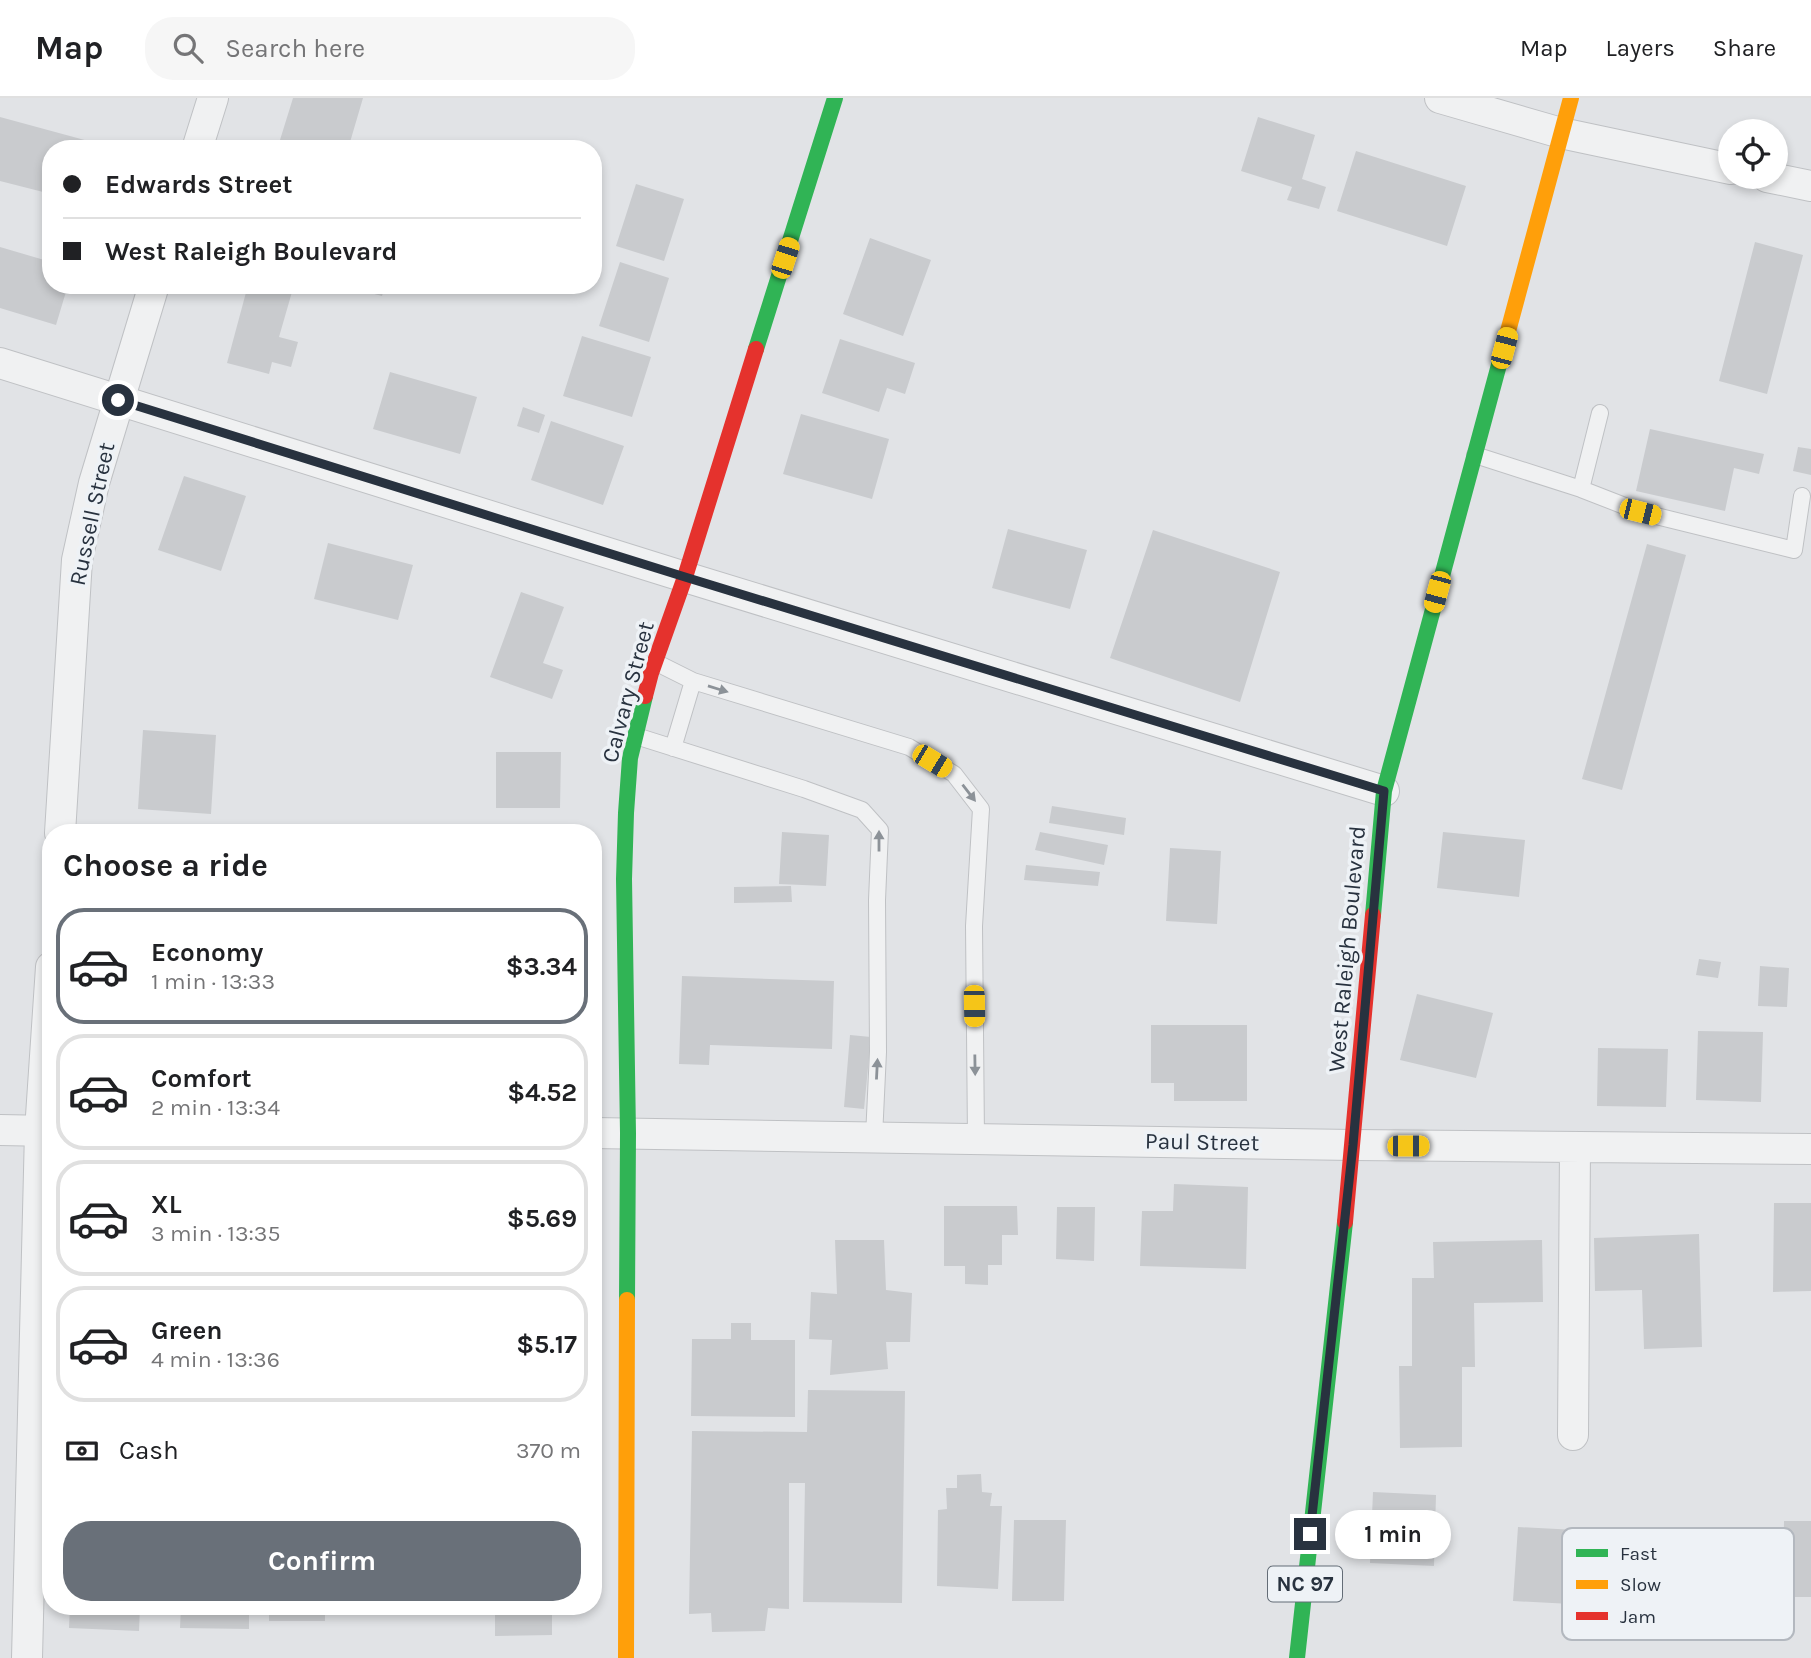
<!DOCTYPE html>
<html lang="en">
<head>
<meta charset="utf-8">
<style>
	body { margin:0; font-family:Karla,sans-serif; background:#f6f6f6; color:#202124; height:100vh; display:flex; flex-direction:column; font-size:26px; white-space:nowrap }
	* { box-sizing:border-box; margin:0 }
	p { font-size:23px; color:#757577 }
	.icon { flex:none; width:38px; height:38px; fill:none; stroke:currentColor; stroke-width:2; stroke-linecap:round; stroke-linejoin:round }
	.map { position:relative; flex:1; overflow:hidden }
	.details { position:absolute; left:42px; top:726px; width:560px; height:791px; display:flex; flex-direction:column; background:#fff; border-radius:28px; box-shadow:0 4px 10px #0003 }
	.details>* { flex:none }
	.guide { position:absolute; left:42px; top:42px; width:560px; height:154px; border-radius:28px; box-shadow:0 4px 10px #0003; display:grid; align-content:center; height:154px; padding:0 21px; background:#fff }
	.tools { position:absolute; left:1718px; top:21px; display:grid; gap:14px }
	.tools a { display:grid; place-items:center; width:70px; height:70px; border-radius:50%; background:#fff; box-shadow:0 4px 10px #0003; font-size:35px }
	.end { position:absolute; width:32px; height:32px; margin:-16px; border:9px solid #28323f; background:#fff; box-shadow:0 0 0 4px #fff }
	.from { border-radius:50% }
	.bubble { position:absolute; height:49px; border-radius:24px; background:#fff; box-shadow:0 4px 10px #0003; font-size:23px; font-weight:700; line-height:49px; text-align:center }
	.car { position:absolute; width:21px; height:42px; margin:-21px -10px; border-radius:9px; box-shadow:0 0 5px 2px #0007; background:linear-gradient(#f5c518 24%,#345 0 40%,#f5c518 0 76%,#345 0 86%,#f5c518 0) }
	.guide b { display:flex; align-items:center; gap:24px; height:66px; font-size:26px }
	.guide b+b { border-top:2px solid #e0e0e0 }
	.guide i { width:18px; height:18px; background:#202124 }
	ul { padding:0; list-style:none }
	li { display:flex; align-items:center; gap:21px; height:116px; margin:0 14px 10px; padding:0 7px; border:4px solid #e0e0e0; border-radius:28px }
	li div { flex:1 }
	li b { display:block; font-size:26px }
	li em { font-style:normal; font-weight:700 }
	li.on { border-color:#697079 }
	li>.icon { width:63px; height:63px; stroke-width:1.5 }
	h2 { padding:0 21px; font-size:32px; line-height:84px }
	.pay { display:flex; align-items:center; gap:18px; height:77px; padding:0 21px; font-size:26px }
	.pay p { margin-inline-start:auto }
	.primary-button { display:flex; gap:14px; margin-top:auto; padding:14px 21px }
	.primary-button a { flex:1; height:80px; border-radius:28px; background:#697079; color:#fff; font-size:28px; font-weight:700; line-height:80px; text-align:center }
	header { display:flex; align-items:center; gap:42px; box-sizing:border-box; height:98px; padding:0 35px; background:#fff; border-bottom:2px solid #e0e0e0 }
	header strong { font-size:33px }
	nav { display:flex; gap:38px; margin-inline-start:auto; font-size:24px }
	.search { width:490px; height:63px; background:#f6f6f6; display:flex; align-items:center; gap:18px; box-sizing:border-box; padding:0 24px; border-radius:28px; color:#757577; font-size:26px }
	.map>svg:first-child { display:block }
	.building { fill:#c9cbce }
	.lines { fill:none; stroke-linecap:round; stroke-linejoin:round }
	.lane-casing { stroke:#bfc1c4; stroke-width:18 }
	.street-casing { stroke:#bfc1c4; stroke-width:32 }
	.lane { stroke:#f0f1f2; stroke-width:16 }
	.street { stroke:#f0f1f2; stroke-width:30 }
	.fast { stroke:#30b455; stroke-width:16 }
	.slow { stroke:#ff9f0a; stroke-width:16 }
	.jam { stroke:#e5322d; stroke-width:16 }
	.oneway { fill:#8c9298 }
	.route { stroke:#28323f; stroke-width:9 }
	.labels { text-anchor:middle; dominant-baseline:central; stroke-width:7; stroke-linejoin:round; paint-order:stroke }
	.shield { fill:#eef2f6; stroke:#636c76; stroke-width:2 }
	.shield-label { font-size:21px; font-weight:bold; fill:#28323f }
	.street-label { font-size:23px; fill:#28323f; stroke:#eef2f6 }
	.key { fill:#eef2f6; stroke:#b3b8bf; stroke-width:2 }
	.key-label { font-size:19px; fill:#28323f }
</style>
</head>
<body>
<header>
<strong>Map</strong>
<div class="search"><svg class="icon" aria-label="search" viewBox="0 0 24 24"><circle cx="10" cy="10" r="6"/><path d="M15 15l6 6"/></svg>Search here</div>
<nav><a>Map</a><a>Layers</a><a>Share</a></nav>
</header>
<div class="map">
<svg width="1811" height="1560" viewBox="0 0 1811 1560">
	<rect width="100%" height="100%" fill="#e1e3e6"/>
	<path class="building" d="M293 0H363L348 51H308L280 42Z
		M0 19 103 47 102 51H51V96L0 83Z
		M1258 19 1315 37 1302 81 1326 89 1319 111 1287 102 1292 89 1241 73Z
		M1356 53 1466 88 1447 148 1337 113Z
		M636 86 684 101 664 163 616 148Z
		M870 140 931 162 903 238 843 216Z
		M1755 144 1803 157 1767 296 1719 283Z
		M0 149 51 164V187H68L56 227 0 210Z
		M620 164 669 180 649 244 599 228Z
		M248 187H294L279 239 298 244 291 269 272 264 269 276 227 265Z
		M361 187H385L382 198 359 192Z
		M582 238 651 259 632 319 563 298Z
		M840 241 915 265 905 296 887 290 879 314 822 295Z
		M390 274 477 299 460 356 373 331Z
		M523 309 545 317 539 335 517 328Z
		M801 316 889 341 872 401 783 376Z
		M551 323 624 348 603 407 531 382Z
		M1650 331 1764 356 1759 376 1734 370 1725 413 1636 393Z
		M1798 349 1811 351V377L1793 373Z
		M184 378 246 398 221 473 158 452Z
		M1008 431 1087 452 1070 511 992 490Z
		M1153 432 1280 474 1240 604 1110 560Z
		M328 445 413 467 398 522 314 501Z
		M1647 446 1686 457 1622 692 1582 681Z
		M521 494 564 509 543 565 563 572 552 601 490 579Z
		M143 632 216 637 211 716 138 711Z
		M496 654H561L560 710H496Z
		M1052 708 1126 720 1124 737 1049 725Z
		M782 734 829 737 826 788 779 786Z
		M1040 734 1108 747 1104 767 1035 752Z
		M1443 734 1525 742 1519 799 1437 790Z
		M1170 750 1221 753 1217 826 1166 823Z
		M1026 767 1100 774 1098 788 1024 782Z
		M791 788 792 804 734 805V789Z
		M1699 861 1721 864 1718 880 1696 877Z
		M1760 868 1789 870 1787 909 1758 908Z
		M682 878 834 883 832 951 710 947 709 967 679 966Z
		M1417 896 1493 915 1476 980 1400 962Z
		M1151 927H1247V1003H1174V985H1151Z
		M1698 933 1763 934 1761 1004 1696 1002Z
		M850 937 871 939 864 1011 844 1009Z
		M1598 950 1668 951 1666 1009 1597 1008Z
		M1174 1086 1248 1089 1246 1171 1140 1168 1142 1113H1173Z
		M1774 1105H1811V1193L1773 1194Z
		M944 1108H1017L1018 1137H1002V1167H988V1187L965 1186V1168H944Z
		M1057 1109H1095L1094 1163 1056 1161Z
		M1699 1136 1702 1249 1644 1251 1642 1192 1595 1193 1594 1140Z
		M835 1142H884L886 1192 912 1195 910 1244H886L888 1271 830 1277 832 1242 809 1241 811 1194 837 1196Z
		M1542 1142 1543 1204 1474 1205 1475 1269H1462V1349L1400 1350 1399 1268H1412V1180H1434L1433 1144Z
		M731 1225H751V1242H795V1319L691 1318 692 1241H731Z
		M808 1292 905 1293 902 1505 803 1504 805 1385H789V1511L768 1510 765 1533 712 1534 711 1515 689 1516 692 1333 807 1334Z
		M981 1376 982 1394 992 1395 990 1408H1002L998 1491 937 1488 938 1412 947 1411 946 1390H957V1377Z
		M1373 1394 1436 1397 1434 1468 1370 1465Z
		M1014 1422H1066L1064 1503H1012Z
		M1784 1423H1811V1499H1783Z
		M1518 1429 1576 1432 1571 1506 1513 1503Z
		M70 1508H140L139 1533 69 1530Z
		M181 1508H249V1531L180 1530Z
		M269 1508H325V1523H269Z
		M495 1508H552V1537L495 1538Z"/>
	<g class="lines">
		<defs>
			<path id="lane" d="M1475 357 1581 391 1640 414 1794 452 1802 398
				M1581 391 1600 315
				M655 564 693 583 909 649 954 676 981 711 974 828 976 1040
				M636 638 804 691 862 712 880 732 877 802 878 954 874 1039
				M673 650 693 583"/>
			<path id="street" d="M1440 0 1561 35 1731 71
				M197 51 213 0
				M1767 79 1811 88
				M0 265 685 479 1384 693
				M60 735 77 462 94 385 154 187
				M0 1032 51 1033
				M593 1035 1353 1047 1811 1051
				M1573 1337 1575 1050
				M27 1560 40 1033 51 869"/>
		</defs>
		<use href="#lane" class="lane-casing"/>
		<use href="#street" class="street-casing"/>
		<use href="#lane" class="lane"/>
		<use href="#street" class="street"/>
		<path class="fast" d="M756 251 835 0
			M1373 817 1384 693 1500 263
			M627 1202 628 1035 624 781 626 715 630 660 645 598
			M1297 1560 1345 1124"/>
		<path class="slow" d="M1500 263 1571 0
			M626 1560 627 1202"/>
		<path class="jam" d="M645 598 651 575 685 479 756 251
			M1345 1124 1373 817"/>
	</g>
	<defs><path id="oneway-solid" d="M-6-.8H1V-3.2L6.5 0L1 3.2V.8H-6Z" transform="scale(1.75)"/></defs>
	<g class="oneway">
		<use href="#oneway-solid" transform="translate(718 591) rotate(17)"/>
		<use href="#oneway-solid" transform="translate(969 695) rotate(52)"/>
		<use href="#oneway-solid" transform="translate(879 743) rotate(-90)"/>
		<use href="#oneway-solid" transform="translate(975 967) rotate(89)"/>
		<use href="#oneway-solid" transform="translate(877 971) rotate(-87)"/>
	</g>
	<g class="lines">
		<path class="route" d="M118 302 685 479 1384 693 1353 1047 1310 1436"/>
	</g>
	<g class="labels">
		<rect class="shield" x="1268" y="1468.5" width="74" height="35" rx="5"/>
		<g class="shield-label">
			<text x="1305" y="1486">NC 97</text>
		</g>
		<g class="street-label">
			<text transform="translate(92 416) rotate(-78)">Russell Street</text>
			<text transform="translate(628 594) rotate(-75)">Calvary Street</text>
			<text transform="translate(1347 851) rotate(-85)">West Raleigh Boulevard</text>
			<text transform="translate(1202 1044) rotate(1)">Paul Street</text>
		</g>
	</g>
	<rect x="1562" y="1430" width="232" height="112" rx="10" class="key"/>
	<rect x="1576" y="1451" width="32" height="8" fill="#30b455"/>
	<rect x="1576" y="1482" width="32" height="9" fill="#ff9f0a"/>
	<rect x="1576" y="1514" width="32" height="8" fill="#e5322d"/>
	<g class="key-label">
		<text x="1620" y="1462">Fast</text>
		<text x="1620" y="1493">Slow</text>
		<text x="1620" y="1525">Jam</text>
	</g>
</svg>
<div class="tools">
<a><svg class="icon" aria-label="locate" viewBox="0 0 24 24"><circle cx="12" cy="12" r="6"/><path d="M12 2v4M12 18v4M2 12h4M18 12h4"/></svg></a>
</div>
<i class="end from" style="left:118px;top:302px"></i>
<i class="end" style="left:1310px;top:1436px"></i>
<div class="bubble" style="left:1335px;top:1412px;width:116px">1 min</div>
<i class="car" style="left:785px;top:160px;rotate:18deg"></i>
<i class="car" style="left:1504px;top:250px;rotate:15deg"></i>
<i class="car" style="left:1640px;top:414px;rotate:104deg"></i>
<i class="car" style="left:1437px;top:494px;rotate:195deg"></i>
<i class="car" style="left:932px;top:663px;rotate:121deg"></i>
<i class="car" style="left:974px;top:908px;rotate:179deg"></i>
<i class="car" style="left:1408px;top:1048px;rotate:90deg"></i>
<div class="guide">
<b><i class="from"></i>Edwards Street</b>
<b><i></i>West Raleigh Boulevard</b>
</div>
<section class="details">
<h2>Choose a ride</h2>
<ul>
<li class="on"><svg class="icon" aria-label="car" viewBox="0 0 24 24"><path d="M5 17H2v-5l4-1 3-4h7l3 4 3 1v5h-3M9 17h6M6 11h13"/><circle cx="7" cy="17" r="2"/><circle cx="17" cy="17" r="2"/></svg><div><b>Economy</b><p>1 min · 13:33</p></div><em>$3.34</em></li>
<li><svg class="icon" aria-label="car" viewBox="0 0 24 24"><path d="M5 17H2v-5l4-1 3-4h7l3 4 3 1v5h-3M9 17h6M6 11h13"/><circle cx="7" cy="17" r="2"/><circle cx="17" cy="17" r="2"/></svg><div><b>Comfort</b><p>2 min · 13:34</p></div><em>$4.52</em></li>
<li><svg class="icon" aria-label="car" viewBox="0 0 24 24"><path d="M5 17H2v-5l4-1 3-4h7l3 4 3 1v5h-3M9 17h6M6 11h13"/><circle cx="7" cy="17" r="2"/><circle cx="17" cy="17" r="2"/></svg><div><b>XL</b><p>3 min · 13:35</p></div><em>$5.69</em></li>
<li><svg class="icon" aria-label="car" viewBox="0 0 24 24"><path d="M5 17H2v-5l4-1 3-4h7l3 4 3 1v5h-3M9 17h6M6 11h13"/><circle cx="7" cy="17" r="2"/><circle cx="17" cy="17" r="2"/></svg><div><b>Green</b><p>4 min · 13:36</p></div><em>$5.17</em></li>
</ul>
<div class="pay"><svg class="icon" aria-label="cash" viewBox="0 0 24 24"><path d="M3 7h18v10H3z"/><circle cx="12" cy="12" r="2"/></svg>Cash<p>370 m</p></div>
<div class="primary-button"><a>Confirm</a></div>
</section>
</div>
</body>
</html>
